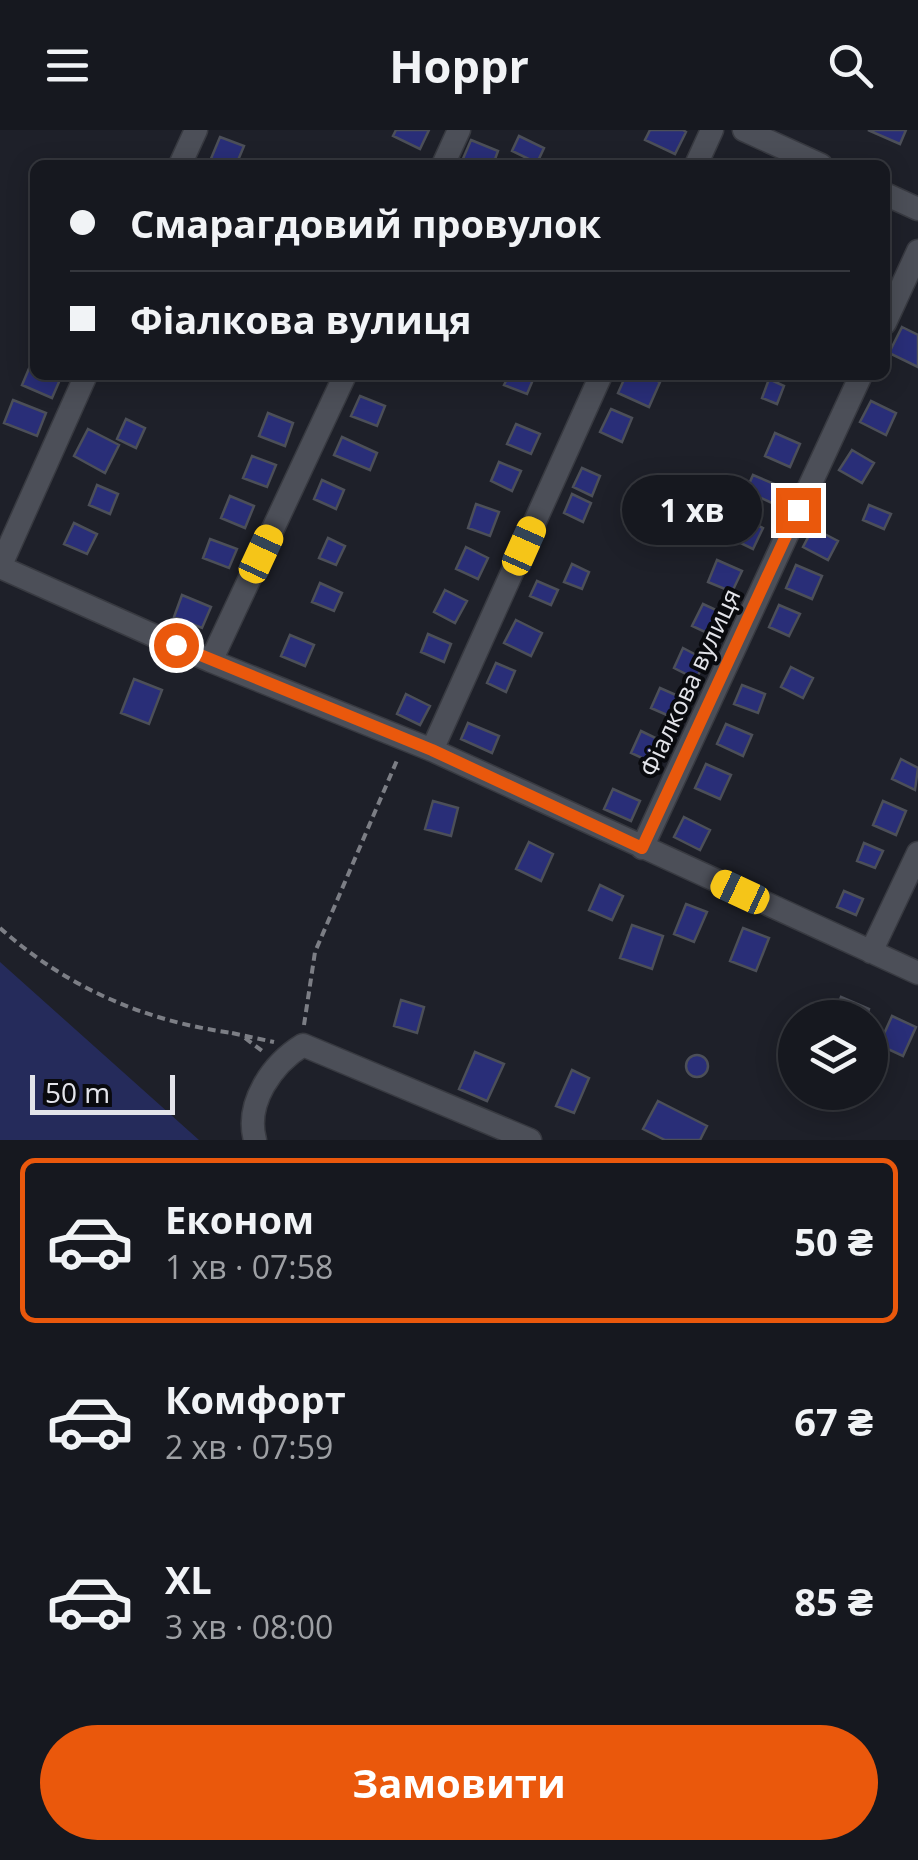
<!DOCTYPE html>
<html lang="uk">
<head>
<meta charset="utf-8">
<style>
	body { margin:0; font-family:"Open Sans",sans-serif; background:#1f2128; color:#f1f3f6; height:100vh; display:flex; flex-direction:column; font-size:38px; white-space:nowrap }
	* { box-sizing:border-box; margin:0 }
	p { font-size:32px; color:#9ea0a4 }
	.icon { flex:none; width:55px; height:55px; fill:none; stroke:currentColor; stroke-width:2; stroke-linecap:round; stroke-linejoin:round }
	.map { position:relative; height:1010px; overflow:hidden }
	.details { display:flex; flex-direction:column; background:#16181f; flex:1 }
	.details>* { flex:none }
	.guide { position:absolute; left:30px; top:30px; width:860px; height:220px; border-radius:15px; box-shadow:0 5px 25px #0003,0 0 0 2px #35373d; display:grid; align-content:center; height:220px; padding:0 40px; background:#16181f }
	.fabs { position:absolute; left:778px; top:870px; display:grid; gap:20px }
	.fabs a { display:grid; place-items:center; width:110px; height:110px; border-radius:50%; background:#16181f; box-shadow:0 5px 25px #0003,0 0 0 2px #35373d; font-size:50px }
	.scale { position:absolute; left:30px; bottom:25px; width:145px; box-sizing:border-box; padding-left:10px; border:5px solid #e3e4ea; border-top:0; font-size:28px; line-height:35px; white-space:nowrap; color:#e3e4ea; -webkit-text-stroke:8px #090a0e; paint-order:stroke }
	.end { position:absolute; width:45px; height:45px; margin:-22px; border:12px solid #ea580c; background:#fff; box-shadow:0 0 0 5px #fff }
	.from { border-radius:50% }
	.bubble { position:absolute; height:70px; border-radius:35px; background:#16181f; box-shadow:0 5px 25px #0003,0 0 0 2px #35373d; font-size:32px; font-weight:700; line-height:70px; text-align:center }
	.car { position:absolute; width:30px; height:60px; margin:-30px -15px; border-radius:12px; box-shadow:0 0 8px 2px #0007; background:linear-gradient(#f5c518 24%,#345 0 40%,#f5c518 0 76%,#345 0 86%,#f5c518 0) }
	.guide b { display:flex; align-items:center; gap:35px; height:95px; font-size:38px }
	.guide b+b { border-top:2px solid #35373d }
	.guide i { width:25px; height:25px; background:#f1f3f6 }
	ul { padding:18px 0 0; list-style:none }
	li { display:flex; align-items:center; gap:30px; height:165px; margin:0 20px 15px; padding:0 20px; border:5px solid transparent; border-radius:15px }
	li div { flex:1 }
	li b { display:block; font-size:38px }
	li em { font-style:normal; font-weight:700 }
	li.current { border-color:#ea580c }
	li>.icon { width:90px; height:90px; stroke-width:1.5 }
	.action { display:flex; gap:20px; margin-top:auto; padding:20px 40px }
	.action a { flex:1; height:115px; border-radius:60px; background:#ea580c; color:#fff; font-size:40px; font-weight:700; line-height:115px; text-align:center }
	header { display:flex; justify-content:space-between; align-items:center; height:130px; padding:0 40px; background:#16181f; font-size:45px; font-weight:700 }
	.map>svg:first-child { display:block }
	.green { fill:#252b5b }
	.building { fill:#292e78; stroke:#4c4f58; stroke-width:2.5 }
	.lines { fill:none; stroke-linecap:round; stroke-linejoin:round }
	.minor-casing { stroke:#383a41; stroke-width:25 }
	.path { stroke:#7c7e85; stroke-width:4; stroke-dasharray:8 5; stroke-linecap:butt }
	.minor { stroke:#4c4f58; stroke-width:22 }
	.route { stroke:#ea580c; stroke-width:12 }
	.labels { text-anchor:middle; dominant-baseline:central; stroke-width:8; stroke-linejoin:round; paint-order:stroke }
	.street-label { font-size:25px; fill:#e3e4ea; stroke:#090a0e }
</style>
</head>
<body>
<header><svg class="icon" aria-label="menu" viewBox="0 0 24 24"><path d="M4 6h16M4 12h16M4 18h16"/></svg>Hoppr<svg class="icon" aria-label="search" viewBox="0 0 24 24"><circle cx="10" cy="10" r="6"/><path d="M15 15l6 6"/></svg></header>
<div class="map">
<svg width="918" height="1010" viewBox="0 0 918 1010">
	<rect width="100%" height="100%" fill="#1e2029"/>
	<path class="green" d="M0 831V832L199 1010H0Z"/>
	<path class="building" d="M396 0H429L420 19 393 6Z
		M650 0H683L686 2 675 24 645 10Z
		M868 0H906L900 14Z
		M519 6 544 18 537 33 512 21Z
		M220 7 244 16 236 35 210 31Z
		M471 10 498 21 493 35 462 31Z
		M902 197 918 205V237L889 223Z
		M33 229 35 245H62L52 268 22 255Z
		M509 245H535L527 264 504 255Z
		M626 245H645L660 252 649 277 618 263Z
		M769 249 784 256 777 274 762 268Z
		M360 266 385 276 377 296 351 286Z
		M13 270 46 283 37 306 4 293Z
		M871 271 896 283 886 305 860 292Z
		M611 279 632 288 622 312 600 302Z
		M268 283 293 293 285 316 259 306Z
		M126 289 145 298 136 318 117 309Z
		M516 294 540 304 531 324 507 314Z
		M88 299 119 315 105 343 74 326Z
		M775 303 800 314 790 337 765 326Z
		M342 307 377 323 370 340 334 325Z
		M852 320 874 333 862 353 839 340Z
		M252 326 276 335 267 357 243 348Z
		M499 332 521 341 512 361 491 351Z
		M582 338 600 346 592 366 573 357Z
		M753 345 779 356 772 373 746 361Z
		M322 350 344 360 336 379 314 369Z
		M97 355 118 364 110 384 89 375Z
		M572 364 591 373 583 392 564 383Z
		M230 366 254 376 245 398 221 388Z
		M476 374 499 382 490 406 468 398Z
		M869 375 891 384 884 399 863 390Z
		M739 387 763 398 753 419 730 408Z
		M74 393 97 404 87 424 64 414Z
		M813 398 838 411 828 430 803 417Z
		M328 408 345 416 336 435 319 428Z
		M210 409 237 419 229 438 203 428Z
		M466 417 488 428 478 449 456 439Z
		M717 430 742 441 732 462 708 452Z
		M572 434 589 442 582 459 564 452Z
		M796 435 822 446 812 469 786 458Z
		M537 451 558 460 551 475 530 466Z
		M320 453 342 463 334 481 312 472Z
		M445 460 467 471 455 493 434 482Z
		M182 465 211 477 202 498 174 487Z
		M703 474 727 485 716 507 692 496Z
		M779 475 800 484 789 506 769 497Z
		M516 490 542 503 531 526 504 513Z
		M428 504 451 514 444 532 421 522Z
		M290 505 314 515 305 536 281 526Z
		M683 518 706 530 696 549 674 538Z
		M496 533 515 541 506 562 487 553Z
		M791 537 813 548 803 568 781 557Z
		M134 549 162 560 149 594 121 583Z
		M742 555 765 564 758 583 734 574Z
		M660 558 685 569 676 589 651 578Z
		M406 564 430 576 420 595 397 584Z
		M468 593 499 606 492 623 461 609Z
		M726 594 752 605 743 626 717 614Z
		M641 601 666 613 655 634 631 623Z
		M901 629 918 638 915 660 892 649Z
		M706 634 731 645 720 669 695 658Z
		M613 659 640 671 631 691 604 679Z
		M433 671 458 678 451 706 425 699Z
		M883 671 906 681 896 705 873 695Z
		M684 687 710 700 700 720 674 707Z
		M529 712 553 724 541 751 516 739Z
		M864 713 883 721 875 738 857 731Z
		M600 755 623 766 612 790 589 780Z
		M844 761 863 769 856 785 837 777Z
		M686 774 707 782 694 812 674 804Z
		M632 795 663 806 652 839 620 828Z
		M743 798 769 808 756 841 730 831Z
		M841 867 869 879 866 888H833Z
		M401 870 424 877 417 903 394 896Z
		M892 886 916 897 903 926 879 915Z
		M475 922 504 934 487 971 459 959Z
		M686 936a11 11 0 1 1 22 0a11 11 0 1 1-22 0Z
		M572 940 589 948 574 983 556 976Z
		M658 971 707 996 700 1010H665L643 999Z"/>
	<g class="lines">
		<defs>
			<path id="minor" d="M744 0 821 35
				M180 35 196 0
				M443 35 459 0
				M696 35 712 0
				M885 64 918 79
				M885 193 918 121
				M86 245 0 437 211 531 432 620 918 843
				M211 531 345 245
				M432 620 601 245
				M642 718 861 245
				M871 822 918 723
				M255 1010C245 973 272 934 303 915L530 1010"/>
		</defs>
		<use href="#minor" class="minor-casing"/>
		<path class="path" d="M0 798C66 857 144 891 232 903
			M304 895 315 822 398 628
			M232 903 274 912
			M245 908 265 923"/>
		<use href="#minor" class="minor"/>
	</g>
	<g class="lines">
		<path class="route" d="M176 515 432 620 642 718 798 380"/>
	</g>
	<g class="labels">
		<g class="street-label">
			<text transform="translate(689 552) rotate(-65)">Фіалкова вулиця</text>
		</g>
	</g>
</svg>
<div class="fabs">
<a><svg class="icon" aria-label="layers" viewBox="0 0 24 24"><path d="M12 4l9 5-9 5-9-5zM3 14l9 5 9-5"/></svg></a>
</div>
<div class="scale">50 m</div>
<i class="end from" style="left:176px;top:515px"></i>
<i class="end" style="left:798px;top:380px"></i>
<div class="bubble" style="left:622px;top:345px;width:140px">1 хв</div>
<i class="car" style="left:524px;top:416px;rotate:24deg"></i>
<i class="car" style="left:261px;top:424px;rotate:25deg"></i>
<i class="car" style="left:740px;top:762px;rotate:295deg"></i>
<div class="guide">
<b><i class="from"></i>Смарагдовий провулок</b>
<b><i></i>Фіалкова вулиця</b>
</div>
</div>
<section class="details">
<ul>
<li class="current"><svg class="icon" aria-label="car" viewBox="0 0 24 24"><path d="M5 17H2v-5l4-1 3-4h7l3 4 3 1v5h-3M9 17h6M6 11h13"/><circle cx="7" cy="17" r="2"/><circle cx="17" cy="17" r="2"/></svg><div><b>Економ</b><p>1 хв · 07:58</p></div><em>50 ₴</em></li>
<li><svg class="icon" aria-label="car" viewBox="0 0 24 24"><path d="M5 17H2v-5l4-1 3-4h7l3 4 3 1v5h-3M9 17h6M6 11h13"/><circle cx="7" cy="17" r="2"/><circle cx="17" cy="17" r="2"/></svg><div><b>Комфорт</b><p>2 хв · 07:59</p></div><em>67 ₴</em></li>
<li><svg class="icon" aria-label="car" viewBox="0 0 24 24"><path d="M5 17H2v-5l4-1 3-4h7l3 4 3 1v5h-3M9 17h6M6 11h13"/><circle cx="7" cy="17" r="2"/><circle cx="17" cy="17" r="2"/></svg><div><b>XL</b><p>3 хв · 08:00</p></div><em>85 ₴</em></li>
</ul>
<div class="action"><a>Замовити</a></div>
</section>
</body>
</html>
